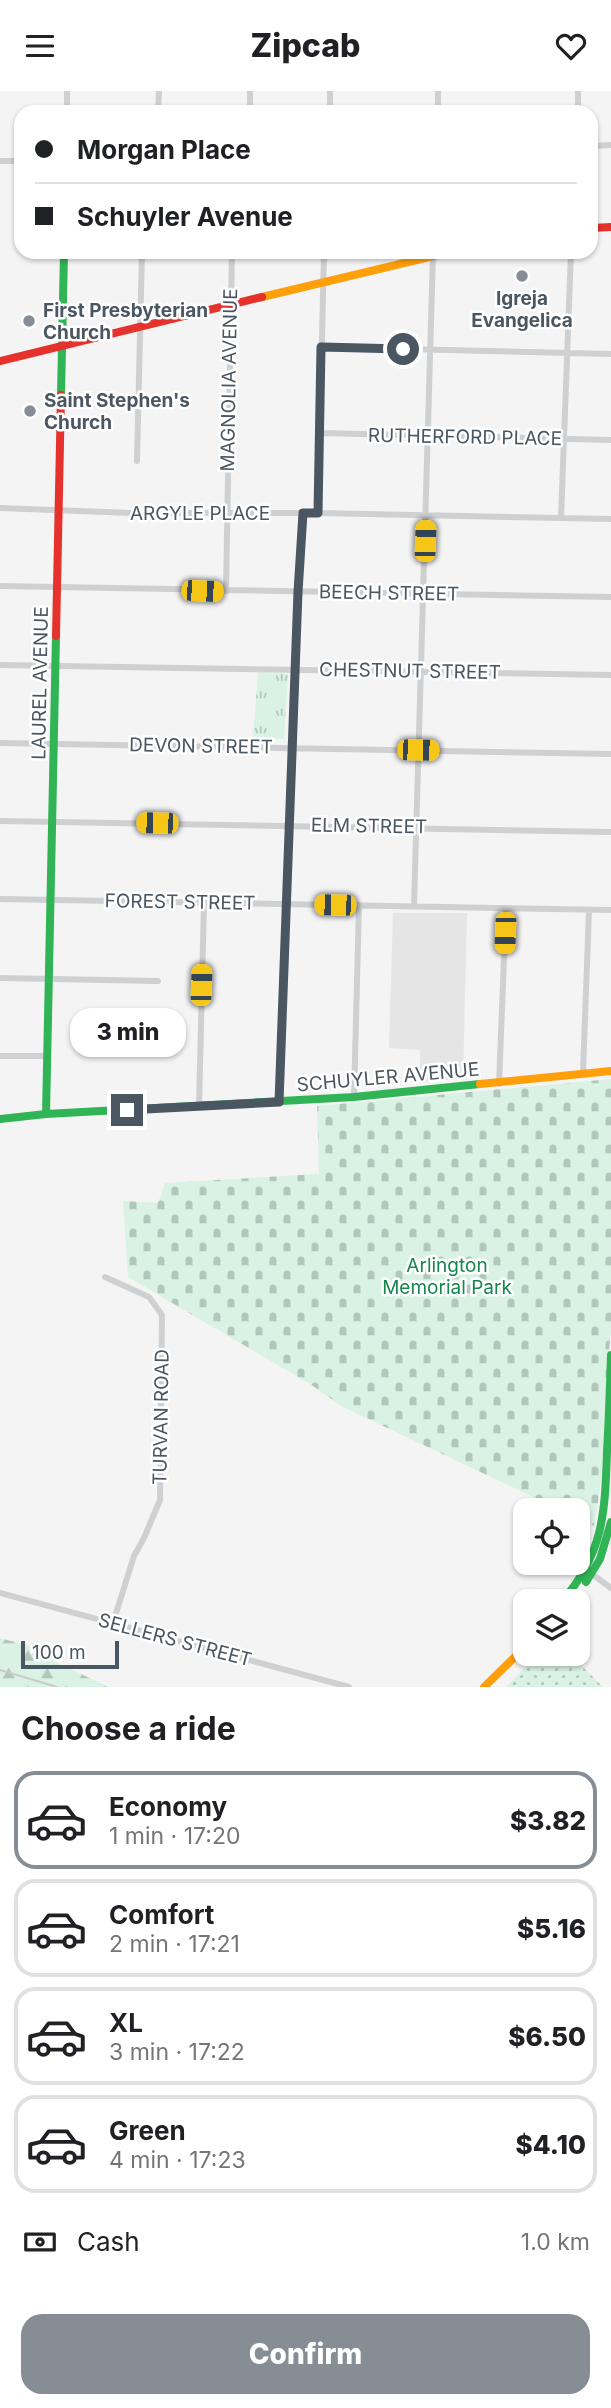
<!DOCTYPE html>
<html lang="en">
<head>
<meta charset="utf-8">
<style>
	body { margin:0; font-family:Inter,sans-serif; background:#f6f6f6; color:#202124; height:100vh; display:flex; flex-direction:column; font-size:26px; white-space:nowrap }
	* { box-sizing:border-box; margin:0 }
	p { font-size:23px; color:#757577 }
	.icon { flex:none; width:38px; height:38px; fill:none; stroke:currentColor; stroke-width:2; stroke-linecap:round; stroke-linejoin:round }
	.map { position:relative; height:1596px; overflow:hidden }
	.drawer { display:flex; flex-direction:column; background:#fff; flex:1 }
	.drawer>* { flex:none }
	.banner { position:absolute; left:14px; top:14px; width:584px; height:154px; border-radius:21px; box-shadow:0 2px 5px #0004; display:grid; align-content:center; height:154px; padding:0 21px; background:#fff }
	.buttons { position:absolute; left:513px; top:1407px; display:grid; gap:14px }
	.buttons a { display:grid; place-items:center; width:77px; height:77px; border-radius:14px; background:#fff; box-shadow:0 2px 5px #0004; font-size:35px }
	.scale { position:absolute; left:21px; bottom:18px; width:98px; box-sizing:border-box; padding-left:7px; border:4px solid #4a5661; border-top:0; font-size:19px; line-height:24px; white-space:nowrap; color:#4a5661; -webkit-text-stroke:5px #fff; paint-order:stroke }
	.end { position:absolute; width:32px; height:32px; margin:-16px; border:9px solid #4a5661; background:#fff; box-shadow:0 0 0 4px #fff }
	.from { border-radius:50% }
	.bubble { position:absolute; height:49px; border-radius:21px; background:#fff; box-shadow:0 2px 5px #0004; font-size:23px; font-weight:800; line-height:49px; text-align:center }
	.car { position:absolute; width:21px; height:42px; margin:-21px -10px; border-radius:9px; box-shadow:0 0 5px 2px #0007; background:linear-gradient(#f5c518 24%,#345 0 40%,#f5c518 0 76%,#345 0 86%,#f5c518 0) }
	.banner b { display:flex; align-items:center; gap:24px; height:66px; font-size:26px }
	.banner b+b { border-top:2px solid #e0e0e0 }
	.banner i { width:18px; height:18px; background:#202124 }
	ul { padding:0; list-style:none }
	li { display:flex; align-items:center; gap:21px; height:98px; margin:0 14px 10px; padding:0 7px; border:4px solid #e0e0e0; border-radius:21px }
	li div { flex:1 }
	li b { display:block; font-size:26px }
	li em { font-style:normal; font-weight:800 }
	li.on { border-color:#868d94 }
	li>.icon { width:63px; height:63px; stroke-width:1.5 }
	h2 { padding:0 21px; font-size:32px; line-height:84px }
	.pay { display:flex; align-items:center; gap:18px; height:77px; padding:0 21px; font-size:26px }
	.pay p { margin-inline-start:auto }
	.primary-button { display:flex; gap:14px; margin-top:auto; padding:14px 21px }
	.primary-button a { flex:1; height:80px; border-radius:21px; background:#868d94; color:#fff; font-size:28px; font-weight:800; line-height:80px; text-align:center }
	header { display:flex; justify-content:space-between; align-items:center; height:91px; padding:0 21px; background:#fff; font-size:32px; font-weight:800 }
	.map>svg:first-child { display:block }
	.education { fill:#e6e5e6 }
	.grass { fill:url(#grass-dots) }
	.forest { fill:url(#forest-firs) }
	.cemetery { fill:url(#cemetery-stones) }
	.park { fill:url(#park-tufts) }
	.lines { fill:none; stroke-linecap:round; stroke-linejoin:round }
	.street { stroke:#ced0d2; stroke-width:6 }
	.fast { stroke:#30b455; stroke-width:8 }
	.slow { stroke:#ff9f0a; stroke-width:8 }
	.jam { stroke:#e5322d; stroke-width:8 }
	.rail { stroke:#c9cacc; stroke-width:2 }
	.route { stroke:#4a5661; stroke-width:9 }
	.poi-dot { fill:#868d94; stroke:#fff; stroke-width:2.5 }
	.labels { text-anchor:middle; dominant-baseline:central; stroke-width:5; stroke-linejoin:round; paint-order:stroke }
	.poi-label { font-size:19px; font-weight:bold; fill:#4a5661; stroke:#fff; text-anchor:start }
	.street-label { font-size:19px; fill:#4a5661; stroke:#fff }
	.park-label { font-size:19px; fill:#17864f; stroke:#fff }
</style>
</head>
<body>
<header><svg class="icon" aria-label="menu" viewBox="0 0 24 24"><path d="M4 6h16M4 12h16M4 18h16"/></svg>Zipcab<svg class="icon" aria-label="heart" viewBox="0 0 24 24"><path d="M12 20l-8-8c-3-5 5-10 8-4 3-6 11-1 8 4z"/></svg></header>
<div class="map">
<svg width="611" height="1596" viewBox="0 0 611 1596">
	<defs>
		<pattern id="grass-dots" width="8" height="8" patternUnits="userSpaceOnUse" patternTransform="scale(1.75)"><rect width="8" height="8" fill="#d9f2e3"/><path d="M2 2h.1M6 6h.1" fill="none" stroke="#b2c7bb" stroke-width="1.8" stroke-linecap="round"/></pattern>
		<pattern id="forest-firs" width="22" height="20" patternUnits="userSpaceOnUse" patternTransform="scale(1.75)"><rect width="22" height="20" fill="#d9f2e3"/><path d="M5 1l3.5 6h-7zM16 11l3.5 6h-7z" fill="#b2c7bb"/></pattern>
		<pattern id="cemetery-stones" width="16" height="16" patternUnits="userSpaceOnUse" patternTransform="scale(1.75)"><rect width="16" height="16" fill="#d9f2e3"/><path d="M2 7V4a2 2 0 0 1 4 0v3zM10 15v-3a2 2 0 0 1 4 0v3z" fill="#b2c7bb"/></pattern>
		<pattern id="park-tufts" width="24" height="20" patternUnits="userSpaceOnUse" patternTransform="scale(1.75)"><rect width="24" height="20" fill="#d9f2e3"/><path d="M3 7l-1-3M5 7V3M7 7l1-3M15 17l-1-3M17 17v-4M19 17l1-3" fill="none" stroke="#b2c7bb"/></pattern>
	</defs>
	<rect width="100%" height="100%" fill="#f4f4f4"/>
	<path class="education" d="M393 822H467L463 987 420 992V959L389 957Z"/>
	<path class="grass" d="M538 1563H570L603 1596H506Z"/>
	<path class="forest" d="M0 1547 56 1562 55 1571 109 1596H0Z"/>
	<path class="cemetery" d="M611 988V1241C603 1305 607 1371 594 1435L578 1427V1419H561L343 1316 310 1293 128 1186 123 1110 158 1112 165 1092 319 1083 317 1015Z"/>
	<path class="park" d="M258 582 288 583 284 648 253 646Z"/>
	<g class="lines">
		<path class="street" d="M67 21V0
			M158 21 159 0
			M250 21V0
			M330 21V0
			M438 21V0
			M578 21V0
			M592 55 611 54
			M0 70H21
			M321 256 611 263
			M319 342 611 349
			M137 370 142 161
			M0 417 132 422H318L611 428
			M318 422 324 161
			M561 427 571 161
			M0 495 611 506
			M226 500 232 161
			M0 574 611 584
			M0 652 611 663
			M0 730 611 741
			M0 808 611 819
			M414 814 433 163
			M0 887 158 890
			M0 965H47
			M583 982 589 819
			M499 993 506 817
			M354 1006 359 814
			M279 1011 302 422
			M199 1016 204 812
			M105 1186 149 1206 162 1224 160 1409 144 1447 134 1465 113 1532
			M592 1483 611 1497
			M0 1502 349 1596"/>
		<path class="fast" d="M61 304 64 161
			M46 1023 56 545
			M0 1028 46 1023 354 1006 480 993
			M586 1491 600 1468 611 1431
			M562 1510C604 1463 605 1420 607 1360 609 1328 610 1296 611 1264"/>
		<path class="slow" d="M262 206 450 161
			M480 993 611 980
			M484 1596 525 1556"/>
		<path class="jam" d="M592 137 611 136
			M0 270 262 206
			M56 545 61 304"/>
		<path class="rail" d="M0 1579 57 1596"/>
	</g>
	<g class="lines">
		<path class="route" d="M127 1019 279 1011 298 501 303 422H318L321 256 403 258"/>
	</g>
	<g class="poi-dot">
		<circle cx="522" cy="185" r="7"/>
		<circle cx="29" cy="230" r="7"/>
		<circle cx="30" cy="320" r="7"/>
	</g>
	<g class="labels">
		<g class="poi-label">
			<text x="522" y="207" text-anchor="middle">Igreja<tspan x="522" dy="22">Evangelica</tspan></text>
			<text x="43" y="219">First Presbyterian<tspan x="43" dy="22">Church</tspan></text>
			<text x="44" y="309">Saint Stephen's<tspan x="44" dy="22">Church</tspan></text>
		</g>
		<g class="street-label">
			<text transform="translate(229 289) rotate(-89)">MAGNOLIA AVENUE</text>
			<text transform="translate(465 346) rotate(1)">RUTHERFORD PLACE</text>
			<text x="200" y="422">ARGYLE PLACE</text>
			<text transform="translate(389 502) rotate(1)">BEECH STREET</text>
			<text transform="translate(410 580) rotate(1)">CHESTNUT STREET</text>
			<text transform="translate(40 592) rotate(-89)">LAUREL AVENUE</text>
			<text transform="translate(201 655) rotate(1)">DEVON STREET</text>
			<text transform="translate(369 735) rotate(1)">ELM STREET</text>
			<text transform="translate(180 811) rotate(1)">FOREST STREET</text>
			<text transform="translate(388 986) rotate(-5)">SCHUYLER AVENUE</text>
			<text transform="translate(161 1326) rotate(-89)">TURVAN ROAD</text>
			<text transform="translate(175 1549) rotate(15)">SELLERS STREET</text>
		</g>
		<g class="park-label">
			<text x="447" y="1174">Arlington<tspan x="447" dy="22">Memorial Park</tspan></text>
		</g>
	</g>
</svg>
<div class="buttons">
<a><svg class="icon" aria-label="locate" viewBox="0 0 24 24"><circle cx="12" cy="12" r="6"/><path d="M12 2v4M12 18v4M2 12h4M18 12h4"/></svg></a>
<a><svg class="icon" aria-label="layers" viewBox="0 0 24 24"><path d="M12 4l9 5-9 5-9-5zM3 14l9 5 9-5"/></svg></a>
</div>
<div class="scale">100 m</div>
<i class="end from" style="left:403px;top:258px"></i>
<i class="end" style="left:127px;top:1019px"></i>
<div class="bubble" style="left:70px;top:917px;width:116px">3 min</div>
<i class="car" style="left:425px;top:450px;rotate:2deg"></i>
<i class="car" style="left:202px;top:500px;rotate:92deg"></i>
<i class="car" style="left:418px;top:659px;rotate:91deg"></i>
<i class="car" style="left:157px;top:732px;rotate:271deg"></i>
<i class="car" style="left:335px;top:814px;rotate:271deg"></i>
<i class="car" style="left:505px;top:842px;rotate:182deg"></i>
<i class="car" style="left:201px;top:894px;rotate:2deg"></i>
<div class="banner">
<b><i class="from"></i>Morgan Place</b>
<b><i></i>Schuyler Avenue</b>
</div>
</div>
<section class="drawer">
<h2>Choose a ride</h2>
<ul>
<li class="on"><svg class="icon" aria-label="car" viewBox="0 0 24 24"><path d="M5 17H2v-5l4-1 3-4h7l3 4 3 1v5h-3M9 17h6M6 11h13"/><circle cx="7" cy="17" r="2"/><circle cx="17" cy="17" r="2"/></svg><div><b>Economy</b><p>1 min · 17:20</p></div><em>$3.82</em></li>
<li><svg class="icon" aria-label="car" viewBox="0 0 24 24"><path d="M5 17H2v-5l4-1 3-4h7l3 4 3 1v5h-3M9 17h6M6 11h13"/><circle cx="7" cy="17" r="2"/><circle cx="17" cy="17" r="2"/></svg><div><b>Comfort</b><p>2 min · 17:21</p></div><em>$5.16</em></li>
<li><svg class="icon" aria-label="car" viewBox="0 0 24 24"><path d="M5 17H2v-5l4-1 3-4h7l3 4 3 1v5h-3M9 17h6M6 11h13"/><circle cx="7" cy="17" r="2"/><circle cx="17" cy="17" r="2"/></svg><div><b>XL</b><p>3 min · 17:22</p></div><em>$6.50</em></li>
<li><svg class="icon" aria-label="car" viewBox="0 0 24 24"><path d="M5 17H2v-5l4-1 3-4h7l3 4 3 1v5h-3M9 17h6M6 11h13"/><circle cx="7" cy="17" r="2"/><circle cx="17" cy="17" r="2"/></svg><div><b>Green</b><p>4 min · 17:23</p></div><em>$4.10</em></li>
</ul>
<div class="pay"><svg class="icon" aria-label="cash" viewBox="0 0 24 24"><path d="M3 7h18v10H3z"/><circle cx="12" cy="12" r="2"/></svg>Cash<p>1.0 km</p></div>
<div class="primary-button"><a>Confirm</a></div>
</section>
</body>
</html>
